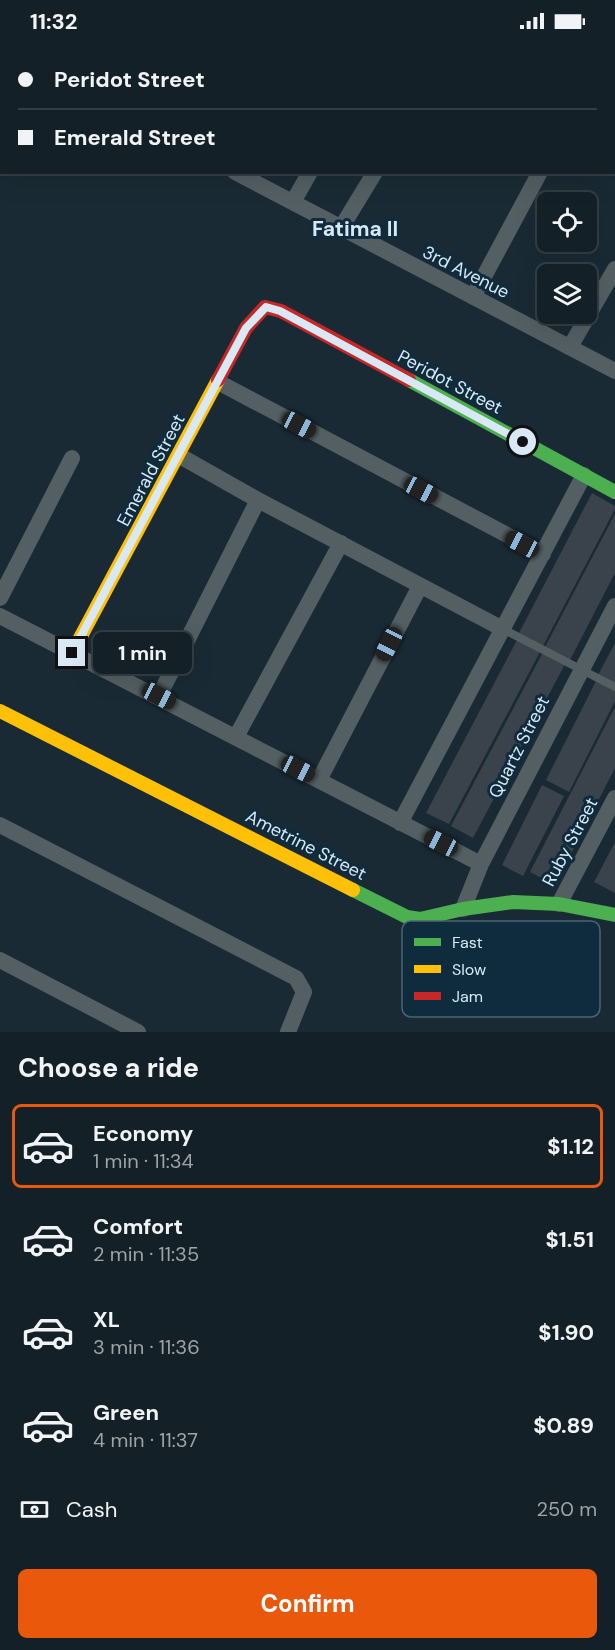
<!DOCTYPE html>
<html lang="en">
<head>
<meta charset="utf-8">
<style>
	body { margin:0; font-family:"DM Sans",sans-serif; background:#212d33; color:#f1f3f6; height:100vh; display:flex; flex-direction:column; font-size:22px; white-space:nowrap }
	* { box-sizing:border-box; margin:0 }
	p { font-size:20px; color:#9da3a7 }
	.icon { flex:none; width:33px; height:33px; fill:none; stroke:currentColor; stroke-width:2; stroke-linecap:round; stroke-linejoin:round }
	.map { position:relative; height:990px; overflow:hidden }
	.panel { display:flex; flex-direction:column; background:#142027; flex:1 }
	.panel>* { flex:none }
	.guide { position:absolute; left:0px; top:0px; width:615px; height:132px; box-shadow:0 6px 24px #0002,0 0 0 2px #333e44; display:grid; align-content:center; height:132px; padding:0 18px; background:#142027 }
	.tools { position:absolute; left:537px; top:150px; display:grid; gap:12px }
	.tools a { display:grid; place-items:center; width:60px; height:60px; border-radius:9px; background:#142027; box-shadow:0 6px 24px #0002,0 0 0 2px #333e44; font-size:30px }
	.end { position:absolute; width:27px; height:27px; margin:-14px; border:8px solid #d8e8f4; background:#111; box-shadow:0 0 0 3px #111 }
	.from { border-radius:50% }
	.bubble { position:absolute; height:42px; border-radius:9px; background:#142027; box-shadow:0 6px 24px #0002,0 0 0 2px #333e44; font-size:20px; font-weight:700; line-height:42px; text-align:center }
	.car { position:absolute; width:18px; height:36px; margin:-18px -9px; border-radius:8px; box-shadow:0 0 4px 2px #0007; background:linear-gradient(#222 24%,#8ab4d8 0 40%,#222 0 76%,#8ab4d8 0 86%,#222 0) }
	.guide b { display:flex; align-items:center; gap:21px; height:57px; font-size:22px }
	.guide b+b { border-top:2px solid #333e44 }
	.guide i { width:15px; height:15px; background:#f1f3f6 }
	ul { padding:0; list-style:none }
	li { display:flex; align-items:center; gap:18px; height:84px; margin:0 12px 9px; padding:0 6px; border:3px solid transparent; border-radius:9px }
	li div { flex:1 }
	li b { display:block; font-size:22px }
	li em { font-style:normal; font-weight:700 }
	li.on { border-color:#ea580c }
	li>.icon { width:54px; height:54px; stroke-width:1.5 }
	h2 { padding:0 18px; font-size:27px; line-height:72px }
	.pay { display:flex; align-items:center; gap:15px; height:66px; padding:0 18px; font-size:22px }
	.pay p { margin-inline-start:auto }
	.action { display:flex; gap:12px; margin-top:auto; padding:12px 18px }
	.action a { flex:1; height:69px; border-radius:9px; background:#ea580c; color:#fff; font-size:24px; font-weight:700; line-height:69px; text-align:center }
	.status { display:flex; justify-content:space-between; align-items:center; height:42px; padding:0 30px; background:#142027; direction:ltr }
	.status svg { height:16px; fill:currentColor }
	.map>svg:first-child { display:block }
	.building { fill:#3a424c }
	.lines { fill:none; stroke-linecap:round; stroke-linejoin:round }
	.lane { stroke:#535f63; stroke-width:8 }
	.street { stroke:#535f63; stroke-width:16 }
	.fast { stroke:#4caf50; stroke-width:14 }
	.slow { stroke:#ffc107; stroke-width:14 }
	.jam { stroke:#c62828; stroke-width:14 }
	.route { stroke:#d8e8f4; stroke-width:8 }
	.labels { text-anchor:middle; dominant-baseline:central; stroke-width:6; stroke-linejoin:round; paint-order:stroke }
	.street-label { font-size:18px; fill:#d8e8f4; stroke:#0f2c3f }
	.quarter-label { font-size:21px; font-weight:bold; fill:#d8e8f4; stroke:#0f2c3f }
	.key { fill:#0f2c3f; stroke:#4b6475; stroke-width:1.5 }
	.key-label { font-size:16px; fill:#d8e8f4 }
</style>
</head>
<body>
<div class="status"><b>11:32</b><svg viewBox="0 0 49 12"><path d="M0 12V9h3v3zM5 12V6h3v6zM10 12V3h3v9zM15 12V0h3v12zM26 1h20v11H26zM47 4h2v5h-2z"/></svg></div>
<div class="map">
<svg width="615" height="990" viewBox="0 0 615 990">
	<rect width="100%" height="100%" fill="#1a2a34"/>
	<path class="building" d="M592 451 615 464V467L543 604 519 591Z
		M615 472V531L570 618 545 605Z
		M518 596 541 608 449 782 426 771Z
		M615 601V644L597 635Z
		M543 610 565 622 473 796 451 784Z
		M596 639 615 648V659L569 750 546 738Z
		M615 665V726L555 843 530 830Z
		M542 743 564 754 523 834 502 823Z
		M615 800V851L594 840Z"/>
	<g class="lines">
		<path class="lane" d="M501 586 615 645"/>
		<path class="street" d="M370 0 372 2
			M142 2 143 0
			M226 2 227 0
			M301 2 302 0
			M454 2 455 0
			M609 2 610 0
			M235 130 615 329
			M293 160 310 130
			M341 186 375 130
			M473 255 540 130
			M570 305 615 227
			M218 340 543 512
			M180 414 258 458 501 586
			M0 556 72 416
			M0 574 481 822
			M159 654 258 458
			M236 695 341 501
			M319 738 420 544
			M400 781 584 433
			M0 783 296 936 304 950 288 990
			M559 862 615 756
			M463 867 481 822 615 564
			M0 918 138 990"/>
		<path class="fast" d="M409 338 615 450
			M353 848 407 875 420 877 463 867 513 860 559 862 615 873"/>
		<path class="slow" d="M72 611 218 338
			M0 669 353 848"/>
		<path class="jam" d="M218 338 246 286 265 265 281 269 409 338"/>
	</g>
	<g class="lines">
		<path class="route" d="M72 611 246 286 266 265 280 269 523 400"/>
	</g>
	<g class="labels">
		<g class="street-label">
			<text transform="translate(466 230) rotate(27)">3rd Avenue</text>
			<text transform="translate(450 340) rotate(28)">Peridot Street</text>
			<text transform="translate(151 428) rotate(-62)">Emerald Street</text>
			<text transform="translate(519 705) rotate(-63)">Quartz Street</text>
			<text transform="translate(570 800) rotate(-62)">Ruby Street</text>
			<text transform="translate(306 803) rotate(27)">Ametrine Street</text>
		</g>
		<g class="quarter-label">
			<text x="355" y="187">Fatima II</text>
		</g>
	</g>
	<rect x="402" y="879" width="198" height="96" rx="9" class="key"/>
	<rect x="414" y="896" width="27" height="8" fill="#4caf50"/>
	<rect x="414" y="923" width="27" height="8" fill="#ffc107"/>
	<rect x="414" y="950" width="27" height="8" fill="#c62828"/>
	<g class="key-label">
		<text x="452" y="906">Fast</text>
		<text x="452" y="933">Slow</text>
		<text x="452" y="960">Jam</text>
	</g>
</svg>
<div class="tools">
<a><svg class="icon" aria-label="locate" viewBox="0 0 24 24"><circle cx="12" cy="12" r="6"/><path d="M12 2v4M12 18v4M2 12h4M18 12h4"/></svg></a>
<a><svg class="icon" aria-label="layers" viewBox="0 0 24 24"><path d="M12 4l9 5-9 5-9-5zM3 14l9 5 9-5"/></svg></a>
</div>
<i class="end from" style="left:523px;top:400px"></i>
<i class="end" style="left:72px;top:611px"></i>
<div class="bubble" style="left:93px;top:590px;width:99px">1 min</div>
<i class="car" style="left:299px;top:383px;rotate:118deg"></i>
<i class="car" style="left:421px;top:448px;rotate:118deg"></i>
<i class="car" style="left:522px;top:502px;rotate:298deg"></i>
<i class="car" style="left:389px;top:602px;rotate:207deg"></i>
<i class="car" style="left:159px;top:654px;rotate:118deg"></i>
<i class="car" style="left:298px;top:727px;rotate:117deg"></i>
<i class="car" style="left:441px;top:801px;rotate:297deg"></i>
<div class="guide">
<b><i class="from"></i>Peridot Street</b>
<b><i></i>Emerald Street</b>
</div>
</div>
<section class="panel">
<h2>Choose a ride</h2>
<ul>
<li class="on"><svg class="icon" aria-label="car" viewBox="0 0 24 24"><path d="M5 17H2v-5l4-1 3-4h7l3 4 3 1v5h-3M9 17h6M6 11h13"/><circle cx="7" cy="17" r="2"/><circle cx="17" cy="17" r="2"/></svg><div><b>Economy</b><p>1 min · 11:34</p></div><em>$1.12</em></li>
<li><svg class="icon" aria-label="car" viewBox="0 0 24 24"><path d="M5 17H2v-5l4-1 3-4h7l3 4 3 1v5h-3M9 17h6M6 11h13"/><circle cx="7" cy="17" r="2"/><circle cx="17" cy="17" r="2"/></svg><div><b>Comfort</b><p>2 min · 11:35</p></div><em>$1.51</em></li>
<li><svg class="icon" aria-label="car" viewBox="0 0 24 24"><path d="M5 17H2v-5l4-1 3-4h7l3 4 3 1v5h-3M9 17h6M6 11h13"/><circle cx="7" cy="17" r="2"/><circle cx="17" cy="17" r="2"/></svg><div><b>XL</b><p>3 min · 11:36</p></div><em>$1.90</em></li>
<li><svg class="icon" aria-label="car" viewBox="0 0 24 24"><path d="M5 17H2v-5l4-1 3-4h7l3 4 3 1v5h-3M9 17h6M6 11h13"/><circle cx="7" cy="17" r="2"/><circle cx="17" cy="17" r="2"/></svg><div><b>Green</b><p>4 min · 11:37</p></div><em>$0.89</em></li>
</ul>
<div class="pay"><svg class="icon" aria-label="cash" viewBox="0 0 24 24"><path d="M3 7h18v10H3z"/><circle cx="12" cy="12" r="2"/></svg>Cash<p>250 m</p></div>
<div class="action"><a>Confirm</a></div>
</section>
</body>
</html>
